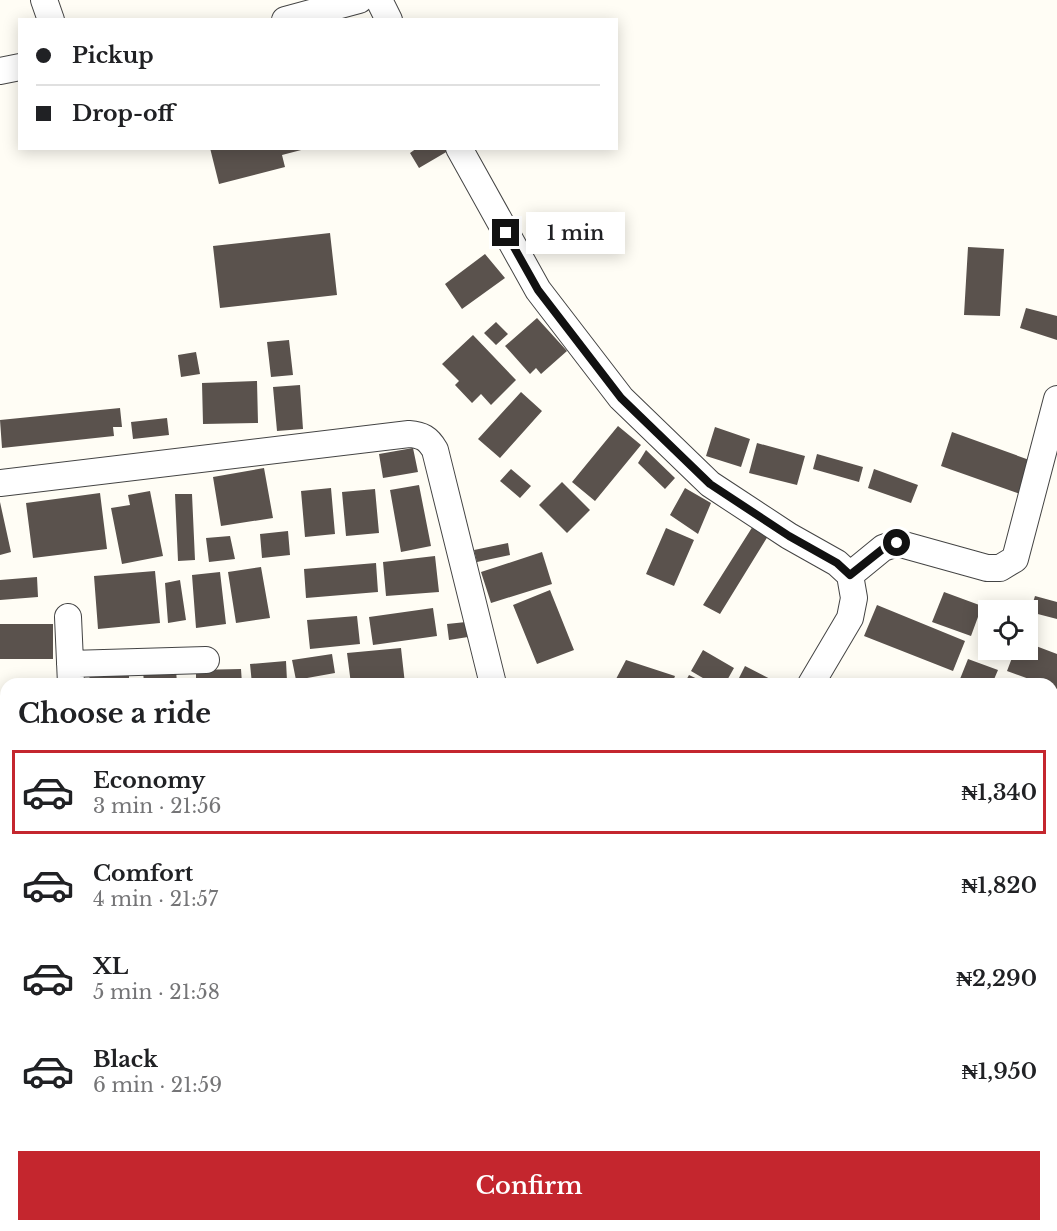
<!DOCTYPE html>
<html lang="en">
<head>
<meta charset="utf-8">
<style>
	body { margin:0; font-family:"Libre Baskerville",serif; background:#f2f2f2; color:#202124; height:100vh; display:flex; flex-direction:column; font-size:22px; white-space:nowrap }
	* { box-sizing:border-box; margin:0 }
	p { font-size:20px; color:#757577 }
	.icon { flex:none; width:33px; height:33px; fill:none; stroke:currentColor; stroke-width:2; stroke-linecap:round; stroke-linejoin:round }
	.map { position:relative; flex:1; overflow:hidden }
	.details { position:absolute; left:0px; top:678px; width:1058px; height:554px; display:flex; flex-direction:column; background:#fff; border-radius:18px 18px 0 0; box-shadow:0 3px 15px #0003 }
	.details>* { flex:none }
	.hud { position:absolute; left:18px; top:18px; width:600px; height:132px; border-radius:0px; box-shadow:0 3px 15px #0003; display:grid; align-content:center; height:132px; padding:0 18px; background:#fff }
	.buttons { position:absolute; left:978px; top:600px; display:grid; gap:12px }
	.buttons a { display:grid; place-items:center; width:60px; height:60px; border-radius:0px; background:#fff; box-shadow:0 3px 15px #0003; font-size:30px }
	.end { position:absolute; width:27px; height:27px; margin:-14px; border:8px solid #111; background:#fff; box-shadow:0 0 0 3px #fff }
	.from { border-radius:50% }
	.bubble { position:absolute; height:42px; border-radius:0px; background:#fff; box-shadow:0 3px 15px #0003; font-size:20px; font-weight:600; line-height:42px; text-align:center }
	.hud b { display:flex; align-items:center; gap:21px; height:57px; font-size:22px }
	.hud b+b { border-top:2px solid #e0e0e0 }
	.hud i { width:15px; height:15px; background:#202124 }
	ul { padding:0; list-style:none }
	li { display:flex; align-items:center; gap:18px; height:84px; margin:0 12px 9px; padding:0 6px; border:3px solid transparent; border-radius:0px }
	li div { flex:1 }
	li b { display:block; font-size:22px }
	li em { font-style:normal; font-weight:600 }
	li.active { border-color:#c4262e }
	li>.icon { width:54px; height:54px; stroke-width:1.5 }
	h2 { padding:0 18px; font-size:27px; line-height:72px }
	.primary-button { display:flex; gap:12px; margin-top:auto; padding:12px 18px }
	.primary-button a { flex:1; height:69px; border-radius:0px; background:#c4262e; color:#fff; font-size:24px; font-weight:600; line-height:69px; text-align:center }
	.map>svg:first-child { display:block }
	.lines { fill:none; stroke-linecap:round; stroke-linejoin:round }
	.stream { stroke:#3f96cf; stroke-width:7 }
	.building { fill:#5a524d }
	.minor-casing { stroke:#444; stroke-width:28 }
	.minor { stroke:#fff; stroke-width:26 }
	.route { stroke:#111; stroke-width:8 }
</style>
</head>
<body>
<div class="map">
<svg width="1057" height="1231" viewBox="0 0 1057 1231">
	<rect width="100%" height="100%" fill="#fffdf5"/>
	<g class="lines">
		<path class="stream" d="M1052 937 1057 924
			M904 1231 909 1226"/>
	</g>
	<path class="building" d="M210 148H305V149L282 155 285 167 219 184Z
		M417 148H447L448 151 419 168 410 153Z
		M330 233 337 295 220 308 213 246Z
		M968 247 1004 249 1000 316 964 315Z
		M485 254 505 278 462 309 445 284Z
		M1026 308 1057 316V340L1020 328Z
		M537 318 567 351 541 374 536 368 530 374 505 346Z
		M496 322 508 334 496 345 484 333Z
		M473 335 516 380 491 405 481 394 472 403 455 385 459 381 442 364Z
		M289 340 293 375 271 377 267 342Z
		M196 352 200 374 181 377 178 355Z
		M257 381 258 423 203 424 202 383Z
		M300 385 303 429 277 431 273 387Z
		M521 392 542 411 500 458 478 439Z
		M120 408 122 427H113L114 436 2 448 0 420Z
		M167 418 169 435 133 439 131 422Z
		M618 426 641 445 595 501 572 482Z
		M715 427 750 439 741 467 706 456Z
		M952 432 1035 462 1023 495 941 466Z
		M757 443 805 456 797 485 749 473Z
		M413 448 418 472 383 478 379 454Z
		M646 450 675 478 665 489 638 463Z
		M817 454 863 467 859 482 813 469Z
		M264 468 273 518 221 526 213 477Z
		M511 469 531 486 520 498 500 481Z
		M874 469 918 485 911 503 868 488Z
		M562 482 590 510 567 533 539 505Z
		M419 485 431 546 401 552 390 490Z
		M331 488 335 534 305 537 301 491Z
		M685 488 711 503 698 534 670 515Z
		M375 489 379 533 346 536 342 492Z
		M150 491 163 556 122 564 111 508 130 505 128 495Z
		M100 493 107 549 33 558 26 503Z
		M175 494H192L195 560 178 561Z
		M0 502 11 552 0 555Z
		M753 526 768 536 720 614 703 605Z
		M666 528 694 540 674 586 646 574Z
		M288 531 290 555 262 558 260 534Z
		M230 536 235 559 209 562 206 538Z
		M508 543 510 555 477 562 474 550Z
		M542 552 552 584 491 603 481 572Z
		M435 556 439 592 386 596 383 562Z
		M376 563 378 592 306 598 304 569Z
		M261 567 270 618 236 623 228 572Z
		M155 571 160 623 98 629 94 576Z
		M220 572 226 624 196 628 192 575Z
		M37 577 38 597 0 600V580Z
		M180 580 186 620 168 623 165 583Z
		M550 590 574 650 537 664 513 605Z
		M944 592 982 606 971 636 932 622Z
		M1035 596 1057 602V619L1030 612Z
		M877 605 965 641 953 671 864 636Z
		M433 608 437 636 373 645 369 617Z
		M357 616 360 644 310 649 307 620Z
		M466 622 468 637 449 640 447 624Z
		M0 624H53V659H0Z
		M1028 643 1057 654V689L1052 687V684H1043L1007 671 1015 650H1028Z
		M401 648 405 684H351L347 653Z
		M703 650 734 668 725 684H713L691 671Z
		M332 654 335 673 296 680 292 660Z
		M968 659 998 670 992 684H958Z
		M626 660 675 676 672 684H627L616 679Z
		M286 661 287 681 252 684 250 664Z
		M745 666 780 684H736Z
		M90 669 129 670V684H89Z
		M176 669 177 684H144L143 670Z
		M241 669 242 684H196V670Z
		M689 675 708 684H684Z
		M341 678 342 684H310V683Z
		M0 791H2L6 810V867L0 868Z
		M0 907H6V925H0Z
		M0 957H6V1003H0Z
		M1 1059 6 1078V1109L0 1110Z
		M1052 1130 1057 1131V1149L1052 1148Z
		M6 1158V1198L0 1199V1159Z
		M148 1226H201L202 1231H148Z
		M233 1226H293L294 1231H234Z
		M311 1226H340L341 1231H304L311 1228Z
		M368 1226H422V1231H368Z
		M428 1226H459L460 1231H428Z
		M529 1226H585L583 1231H546Z
		M738 1226H775L773 1231H745L737 1228Z
		M1009 1226H1045V1231H1009Z"/>
	<g class="lines">
		<defs>
			<path id="minor" d="M44 0 51 20
				M379 0 389 20
				M285 20 359 0
				M0 71 20 67
				M459 148 538 290 621 398 710 484 789 536 837 563 850 575 854 598 850 618 811 684
				M0 483 409 434C422 435 428 438 435 450L493 684
				M850 575 883 548 897 543 987 568H1000L1015 559 1057 399
				M68 617 71 684
				M70 664 206 660
				M0 766H6
				M0 1026H6
				M1052 1073 1057 1062
				M1 1231 34 1226
				M492 1231 494 1226
				M959 1231 963 1226"/>
		</defs>
		<use href="#minor" class="minor-casing"/>
		<use href="#minor" class="minor"/>
	</g>
	<g class="lines">
		<path class="route" d="M506 233 538 290 621 398 710 484 789 536 837 563 850 575 884 548 897 543"/>
	</g>
</svg>
<div class="buttons">
<a><svg class="icon" aria-label="locate" viewBox="0 0 24 24"><circle cx="12" cy="12" r="6"/><path d="M12 2v4M12 18v4M2 12h4M18 12h4"/></svg></a>
</div>
<i class="end from" style="left:897px;top:543px"></i>
<i class="end" style="left:506px;top:233px"></i>
<div class="bubble" style="left:526px;top:212px;width:99px">1 min</div>
<div class="hud">
<b><i class="from"></i>Pickup</b>
<b><i></i>Drop-off</b>
</div>
<section class="details">
<h2>Choose a ride</h2>
<ul>
<li class="active"><svg class="icon" aria-label="car" viewBox="0 0 24 24"><path d="M5 17H2v-5l4-1 3-4h7l3 4 3 1v5h-3M9 17h6M6 11h13"/><circle cx="7" cy="17" r="2"/><circle cx="17" cy="17" r="2"/></svg><div><b>Economy</b><p>3 min · 21:56</p></div><em>₦1,340</em></li>
<li><svg class="icon" aria-label="car" viewBox="0 0 24 24"><path d="M5 17H2v-5l4-1 3-4h7l3 4 3 1v5h-3M9 17h6M6 11h13"/><circle cx="7" cy="17" r="2"/><circle cx="17" cy="17" r="2"/></svg><div><b>Comfort</b><p>4 min · 21:57</p></div><em>₦1,820</em></li>
<li><svg class="icon" aria-label="car" viewBox="0 0 24 24"><path d="M5 17H2v-5l4-1 3-4h7l3 4 3 1v5h-3M9 17h6M6 11h13"/><circle cx="7" cy="17" r="2"/><circle cx="17" cy="17" r="2"/></svg><div><b>XL</b><p>5 min · 21:58</p></div><em>₦2,290</em></li>
<li><svg class="icon" aria-label="car" viewBox="0 0 24 24"><path d="M5 17H2v-5l4-1 3-4h7l3 4 3 1v5h-3M9 17h6M6 11h13"/><circle cx="7" cy="17" r="2"/><circle cx="17" cy="17" r="2"/></svg><div><b>Black</b><p>6 min · 21:59</p></div><em>₦1,950</em></li>
</ul>
<div class="primary-button"><a>Confirm</a></div>
</section>
</div>
</body>
</html>
